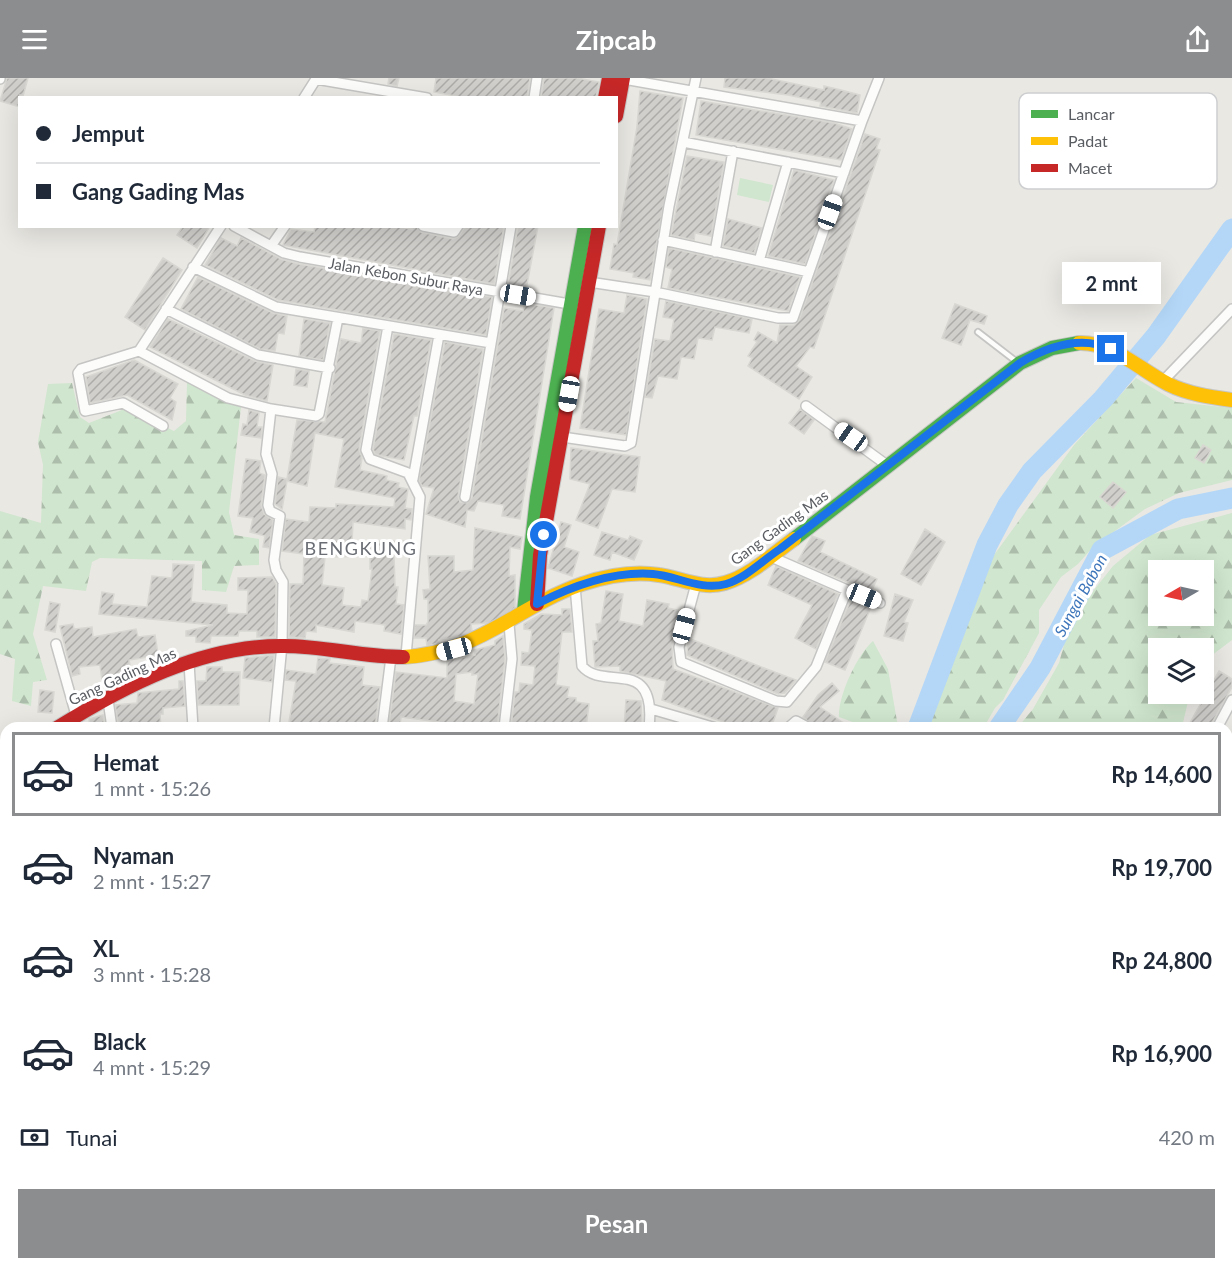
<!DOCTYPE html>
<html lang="id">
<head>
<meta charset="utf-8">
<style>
	body { margin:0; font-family:Lato,sans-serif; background:#f2f2f3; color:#1f2937; height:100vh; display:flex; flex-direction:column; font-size:22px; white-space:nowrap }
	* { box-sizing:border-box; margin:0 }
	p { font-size:20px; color:#747a83 }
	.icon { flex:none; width:33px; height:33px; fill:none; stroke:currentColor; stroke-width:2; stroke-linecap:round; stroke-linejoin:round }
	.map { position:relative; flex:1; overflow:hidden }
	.drawer { position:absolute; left:0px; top:644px; width:1233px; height:548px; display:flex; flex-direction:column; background:#fff; border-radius:18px 18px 0 0; box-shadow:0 6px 24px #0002 }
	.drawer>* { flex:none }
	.hud { position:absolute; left:18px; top:18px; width:600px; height:132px; border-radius:0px; box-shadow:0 6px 24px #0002; display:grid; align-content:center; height:132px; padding:0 18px; background:#fff }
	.needle { width:39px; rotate:261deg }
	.tools { position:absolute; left:1148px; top:482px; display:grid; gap:12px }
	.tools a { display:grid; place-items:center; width:66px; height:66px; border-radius:0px; background:#fff; box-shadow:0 6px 24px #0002; font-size:30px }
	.end { position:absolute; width:27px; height:27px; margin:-14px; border:8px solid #1a73e8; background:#fff; box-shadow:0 0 0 3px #fff }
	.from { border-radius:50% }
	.bubble { position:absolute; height:42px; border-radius:0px; background:#fff; box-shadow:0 6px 24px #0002; font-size:20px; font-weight:700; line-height:42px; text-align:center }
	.car { position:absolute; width:18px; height:36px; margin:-18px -9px; border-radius:8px; box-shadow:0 0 4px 2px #0007; background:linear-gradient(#fff 24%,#345 0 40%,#fff 0 76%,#345 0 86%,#fff 0) }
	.hud b { display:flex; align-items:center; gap:21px; height:57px; font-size:22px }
	.hud b+b { border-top:2px solid #e0e1e3 }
	.hud i { width:15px; height:15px; background:#1f2937 }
	ul { padding:10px 0 0; list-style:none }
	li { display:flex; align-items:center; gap:18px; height:84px; margin:0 12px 9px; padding:0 6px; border:3px solid transparent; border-radius:0px }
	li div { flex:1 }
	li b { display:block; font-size:22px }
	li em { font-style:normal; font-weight:700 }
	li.active { border-color:#8b8d8e }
	li>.icon { width:54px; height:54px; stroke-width:1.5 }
	.pay { display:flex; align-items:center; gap:15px; height:66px; padding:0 18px; font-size:22px }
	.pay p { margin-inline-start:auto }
	.button { display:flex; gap:12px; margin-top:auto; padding:12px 18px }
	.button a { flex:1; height:69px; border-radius:0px; background:#8b8d8e; color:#fff; font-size:24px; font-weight:700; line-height:69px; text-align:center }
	header { display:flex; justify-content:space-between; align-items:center; height:78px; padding:0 18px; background:#8b8d8e; color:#fff; font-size:27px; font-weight:700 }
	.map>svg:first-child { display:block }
	.grass { fill:#d0e6ce }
	.forest { fill:url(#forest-firs); fill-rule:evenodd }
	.water { fill:#b4d7f7 }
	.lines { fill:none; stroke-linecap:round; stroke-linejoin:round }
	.river { stroke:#b4d7f7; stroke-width:21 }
	.building { fill:url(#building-hatch); stroke:#d8d7d2; stroke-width:1.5; fill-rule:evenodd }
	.lane-casing { stroke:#c5c5c4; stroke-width:8 }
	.street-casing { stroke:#c5c5c4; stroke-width:12 }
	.fast-casing { stroke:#c6c6c5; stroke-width:16 }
	.slow-casing { stroke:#c6c6c5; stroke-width:16 }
	.jam-casing { stroke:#c6c6c5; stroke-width:16 }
	.lane { stroke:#fcfcfb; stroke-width:4.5 }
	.street { stroke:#fcfcfb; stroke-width:9 }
	.fast { stroke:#4caf50; stroke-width:14 }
	.slow { stroke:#ffc107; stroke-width:14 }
	.jam { stroke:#c62828; stroke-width:14 }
	.route { stroke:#1a73e8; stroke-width:8 }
	.labels { text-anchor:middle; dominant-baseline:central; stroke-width:6; stroke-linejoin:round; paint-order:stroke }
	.street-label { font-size:15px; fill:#595c61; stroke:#fff }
	.water-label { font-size:16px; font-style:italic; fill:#3d75ba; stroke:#fff }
	.quarter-label { font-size:18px; letter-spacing:1.5px; fill:#6a6e74; stroke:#fff }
	.key { fill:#fff; stroke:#cdced0; stroke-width:1.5 }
	.key-label { font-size:16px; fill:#595c61 }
</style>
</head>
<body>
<header><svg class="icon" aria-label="menu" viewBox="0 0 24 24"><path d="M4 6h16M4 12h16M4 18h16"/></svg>Zipcab<svg class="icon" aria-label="share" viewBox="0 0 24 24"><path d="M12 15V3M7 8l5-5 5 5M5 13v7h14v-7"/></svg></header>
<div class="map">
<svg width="1232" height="1190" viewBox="0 0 1232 1190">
	<defs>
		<pattern id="forest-firs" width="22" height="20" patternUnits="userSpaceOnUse" patternTransform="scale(1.5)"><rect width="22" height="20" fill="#d0e6ce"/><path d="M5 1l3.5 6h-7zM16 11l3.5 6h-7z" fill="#acbeab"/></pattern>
		<pattern id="building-hatch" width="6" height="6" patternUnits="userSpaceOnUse" patternTransform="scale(1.5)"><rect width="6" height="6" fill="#d0cfcc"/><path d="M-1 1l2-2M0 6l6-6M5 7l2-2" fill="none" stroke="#acaba9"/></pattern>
	</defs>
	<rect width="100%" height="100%" fill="#e9e8e3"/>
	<path class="grass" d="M740 100 773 107 769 124 737 117Z
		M842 1185H891L901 1190H842Z"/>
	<path class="forest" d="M1136 300 1176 324 1232 330V402L1179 415 1145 431 1093 469 1078 486 1061 499 1039 532V555L1003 622 995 630 984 649 924 650 948 597 989 484 1074 367Z
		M187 304 241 329 229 434 234 457 259 461V487L234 488 226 514 202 512V483L100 480 92 484 86 513 43 508 33 556 47 602 33 604 31 628 12 623 15 581 0 576V433L41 445 43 387 38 364 48 306 72 305 80 339 89 345 127 330 174 353 186 343Z
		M1232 435V562L1207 581 1203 589V570H1158V615H1190L1182 649H1018L1033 631 1059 585 1071 541 1113 488 1150 457ZM1158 492H1203V537H1158Z
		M873 563 888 591 898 649H866L839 639C838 618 857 577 873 563Z
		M6 699V791L0 785V704Z
		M152 1185H305L304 1190H151Z"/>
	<path class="water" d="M0 785 6 791V1185H43L44 1190H0Z
		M305 1185H346L345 1190H304Z"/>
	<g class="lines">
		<path class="river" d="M918 650 987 467 1008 427 1032 393 1103 321 1156 258 1232 151
			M999 650 1040 590 1102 472 1178 431 1232 420"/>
	</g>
	<path class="building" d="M7 0H28L23 18 20 17V29L0 23Z
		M389 0H399L397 8 388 6Z
		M436 0H530L527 20H466L434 14Z
		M544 0H577L599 4 596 20H541Z
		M725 0H767L824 12V8L841 12 860 17 857 35 820 28 821 24 788 17 724 9Z
		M640 13 683 20 650 202 633 199 634 195 610 191 614 166 617 167 637 49Z
		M701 23 834 45 852 51 841 82 696 57Z
		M865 56 880 61 876 71 880 72 814 270 810 269 796 288 812 299 799 321 748 288 752 280 748 278 757 264 754 262 758 254 777 265 780 247H794L799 242Z
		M687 78 724 84 711 158 695 155 694 162 671 157Z
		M794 92 834 102 805 186 768 178Z
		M728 141 762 150 754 175 723 168Z
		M183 148H210L197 170 177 157Z
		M315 148H393L412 151V148H416L421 154 453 161 459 158 465 148H504L494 206 283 167 291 151 314 154Z
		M518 148H538L526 212 508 208Z
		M221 160 237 168 241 160 281 181 299 186 492 219 486 257 278 222 205 187Z
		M669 170 800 199 788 233 668 210 672 191 666 189Z
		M163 180 182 192 145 252 125 239Z
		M198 199 273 235 287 238 284 256 278 255 275 273 260 271 181 231Z
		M627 217 647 221 626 357 580 350 599 231 624 235Z
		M666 223 752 241 749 255 715 249 712 262 698 260 694 281 681 279 677 301 658 298 652 320 645 319 655 261 670 263 674 241 663 239Z
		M525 225 554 230 520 441 502 438 504 427 478 423 474 433 467 432 465 449 426 436 434 410 422 408 419 403 445 264 483 271 458 418 460 424 467 425 472 420 504 230 523 233Z
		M955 226 987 238 984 246 970 242 961 267 942 260Z
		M168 241 255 283 273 287 267 323 245 317 150 269Z
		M304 241 330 245 323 282 299 278Z
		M363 250 380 253 359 371 362 380 360 392 387 398 386 402 399 405 398 409 408 411 405 430 412 431 411 442 405 441V451L353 444 352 464 405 463V477H394L395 509H398L396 526 404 527 401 556 384 553 385 547 355 543 354 554 316 547V554L306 553 305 560 289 559 290 506H303L304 476 282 473 286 441 309 444 310 429 336 430V426L394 429 395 420 335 409 344 361 315 355 307 408 287 403 282 431 275 426 278 399 287 401 297 342 325 344 341 261 361 265ZM370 478V491H372L368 523 362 522 361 529 342 527 344 510 322 507 325 479Z
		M394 256 431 262 417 338H414L404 382 382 378 375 376 373 371Z
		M134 282 178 306 170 320 176 324 172 342 127 317 90 325 86 299Z
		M296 291 309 293 307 309 294 307Z
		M800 331 814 342 804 356 789 345Z
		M249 332 259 335 257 349H262L261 360 241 357 243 346 247 347Z
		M1203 367 1211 372 1204 385 1195 380Z
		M571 370 640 379 635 414 612 411 598 450 576 442 590 406 570 401Z
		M246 381 261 383 259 395 265 397 261 427 264 436 273 442 269 470 263 469 265 458 250 454 253 440 238 438Z
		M1113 404 1126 414 1113 430 1100 419Z
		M561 444 571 447 564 469 579 474 572 498 548 490Z
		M475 450 522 459 520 471 510 469 509 498 515 497V530L490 545 471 546 472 554 462 558 439 562V565L427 568 426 560H414L415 547H426L428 544V521H424L423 512 430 511 428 478H454V494L473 492Z
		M925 451 945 464 921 507 901 496Z
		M602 454 628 462 630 458 642 463 634 482 612 474 610 482 594 477Z
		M812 458 825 463 820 474 877 501 871 514 798 483Z
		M173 486 194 487 191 524 227 527V535L247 536 248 512H238V500L272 499 276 506 275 559H257V553H239L238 558H211L210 565 196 564V558H186V553L213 547 99 536 102 514 114 516 112 526 147 529 152 498 172 500Z
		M776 488 838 516 816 571 795 560 812 527 768 507Z
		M606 513 623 516 619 543 643 548 647 522 669 526 668 530 682 533 672 568 673 591 778 630 771 650H740L662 622 666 603 620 593V588L595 589 593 563H598L596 546 601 545Z
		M895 516 913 522 904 544 908 545 903 563 884 558Z
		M851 521 871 529 845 592 825 584Z
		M50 524 60 526 55 554 45 552Z
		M562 531H570L572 554H562L556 607 569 609 567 619 576 620V624L589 626 586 650H511L515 614H519L520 605 533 607 535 588 521 587 522 574 529 575 532 552 524 551V546L541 536 562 537Z
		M73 546 74 551 92 549 93 559 136 551 138 559 155 557 159 582 149 584 148 579 129 582 132 598 123 603 122 600 102 603 100 587 79 589 80 596 72 598 60 548Z
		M503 558 505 581 497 650H438L439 644 401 639 400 647 389 646 396 594 447 600V582L475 577 474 572 495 567V563ZM472 594V597L478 596 474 626 454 623 456 596Z
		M688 560 764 590 796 602 785 615 778 616 687 577Z
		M274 577 272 604 243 600 245 580Z
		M318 580 330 581 329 585 364 589 362 607 380 609 375 650H288L296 603 285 602 286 592 316 596Z
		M207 589H222V594H240L239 627H198L197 603H206Z
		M1219 593 1232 601V609L1217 636 1209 650H1187Z
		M179 603H183L185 628 163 630V636H160L161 650H119L115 627 137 625 138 615 179 611Z
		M832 605 839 613 820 629 851 650H816L803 639 818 617Z
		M40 612 54 614 52 635 38 634Z
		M626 622 641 623 642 650H624Z
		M103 637 105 650H90L89 641Z"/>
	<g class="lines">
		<defs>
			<path id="lane" d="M978 254 1017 284"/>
			<path id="street" d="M0 1V0
				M304 20 316 1 427 20
				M534 20 537 0
				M862 43 879 0
				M683 64 844 95
				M234 148 284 175 300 179 575 227
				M423 148 454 154 458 148
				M663 162 809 194
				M271 168 285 148
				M715 174 733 73
				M759 183 788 84
				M193 189 276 229 491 265
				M589 204 655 214 778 240H793L862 43 618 0
				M166 231 258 277 330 290
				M388 248 366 372 370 381 408 395 420 419 406 578
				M139 273 228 320 271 331 316 338 319 336 338 240
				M1163 303 1232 231
				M806 328 888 388
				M271 331 266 376 272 396 268 427 270 433 280 438 274 482 276 492 283 504 282 567 274 650
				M163 348 123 325 85 333 78 295 81 291 139 273 221 148
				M562 359 625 368 631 365 669 128 696 0
				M413 401 439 257
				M465 419 511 148
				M696 506 679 569 681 584 776 623 787 624 816 589 847 512 769 478
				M575 508 582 588C603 614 657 576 649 650
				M847 512 880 525
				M56 566 76 637
				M189 585 193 650
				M108 622 112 650
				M651 631 716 650
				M382 650 391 579
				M504 650 512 581 509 546
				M788 650 796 643 809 650
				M1217 650 1232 622
				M1227 682 1232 667
				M1227 725H1232
				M1227 841 1232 840
				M1227 895 1232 921
				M1227 939 1232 941
				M119 1185V1189
				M580 1185V1190
				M607 1185 608 1190
				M746 1185V1190
				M393 1190 395 1185
				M441 1190 443 1185
				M490 1190 492 1185
				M1067 1190 1068 1185
				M1121 1190 1122 1185
				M1177 1190 1178 1185"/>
			<path id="fast" d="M794 461 1020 285 1052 270 1079 265
				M524 533 537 419 585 148"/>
			<path id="slow" d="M1079 265C1114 264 1138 291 1168 306 1188 316 1210 319 1232 322
				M403 579C479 575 516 529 582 506 606 498 634 493 659 497 681 500 702 512 725 505 750 498 773 476 794 461"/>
			<path id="jam" d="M605 20 609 0
				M616 38 623 0
				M537 526 540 477 599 148
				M57 650C124 608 202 567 284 568 324 568 363 579 403 579
				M0 692 6 688"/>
		</defs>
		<use href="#lane" class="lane-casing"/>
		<use href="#street" class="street-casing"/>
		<use href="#fast" class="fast-casing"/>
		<use href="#slow" class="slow-casing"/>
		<use href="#jam" class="jam-casing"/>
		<use href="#lane" class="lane"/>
		<use href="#street" class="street"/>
		<use href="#fast" class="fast"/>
		<use href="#slow" class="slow"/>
		<use href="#jam" class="jam"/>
	</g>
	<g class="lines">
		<path class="route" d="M544 457 537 526C572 508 613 493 653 496 677 498 701 513 726 506 746 500 763 482 780 471L1020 285C1047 269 1080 257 1111 271"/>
	</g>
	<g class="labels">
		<g class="street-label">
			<text transform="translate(406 198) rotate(10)">Jalan Kebon Subur Raya</text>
			<text transform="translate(779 449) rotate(-36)">Gang Gading Mas</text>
			<text transform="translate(122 598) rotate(-25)">Gang Gading Mas</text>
		</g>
		<g class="water-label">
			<text transform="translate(1080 517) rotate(-61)">Sungai Babon</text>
		</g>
		<g class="quarter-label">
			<text x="361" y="470">BENGKUNG</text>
		</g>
	</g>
	<rect x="1019" y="15" width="198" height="96" rx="9" class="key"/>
	<rect x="1031" y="32" width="27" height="8" fill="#4caf50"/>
	<rect x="1031" y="59" width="27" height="8" fill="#ffc107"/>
	<rect x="1031" y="86" width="27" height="8" fill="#c62828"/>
	<g class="key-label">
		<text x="1068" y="42">Lancar</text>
		<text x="1068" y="69">Padat</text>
		<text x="1068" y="96">Macet</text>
	</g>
</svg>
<div class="tools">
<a><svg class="needle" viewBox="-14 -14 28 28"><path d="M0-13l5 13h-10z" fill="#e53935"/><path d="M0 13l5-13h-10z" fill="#747a83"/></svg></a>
<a><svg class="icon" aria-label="layers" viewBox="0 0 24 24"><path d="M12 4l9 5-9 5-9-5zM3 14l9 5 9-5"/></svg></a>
</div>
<i class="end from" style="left:544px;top:457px"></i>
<i class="end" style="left:1111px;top:271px"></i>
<div class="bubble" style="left:1062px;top:184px;width:99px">2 mnt</div>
<i class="car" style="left:830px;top:134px;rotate:20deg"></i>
<i class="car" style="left:518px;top:217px;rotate:100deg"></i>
<i class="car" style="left:569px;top:316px;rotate:190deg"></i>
<i class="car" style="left:851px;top:359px;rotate:305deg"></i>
<i class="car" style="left:864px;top:518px;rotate:112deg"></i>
<i class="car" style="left:684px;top:548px;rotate:15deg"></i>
<i class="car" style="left:454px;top:571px;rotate:255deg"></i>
<div class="hud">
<b><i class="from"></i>Jemput</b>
<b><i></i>Gang Gading Mas</b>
</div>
<section class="drawer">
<ul>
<li class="active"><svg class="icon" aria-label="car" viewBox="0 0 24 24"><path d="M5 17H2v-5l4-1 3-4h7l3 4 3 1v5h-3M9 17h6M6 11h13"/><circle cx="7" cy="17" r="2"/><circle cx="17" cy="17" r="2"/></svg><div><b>Hemat</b><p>1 mnt · 15:26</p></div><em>Rp 14,600</em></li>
<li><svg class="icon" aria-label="car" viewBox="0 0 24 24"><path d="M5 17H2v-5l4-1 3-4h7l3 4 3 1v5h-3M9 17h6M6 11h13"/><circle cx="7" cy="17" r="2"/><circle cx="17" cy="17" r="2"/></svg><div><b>Nyaman</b><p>2 mnt · 15:27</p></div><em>Rp 19,700</em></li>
<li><svg class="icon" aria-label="car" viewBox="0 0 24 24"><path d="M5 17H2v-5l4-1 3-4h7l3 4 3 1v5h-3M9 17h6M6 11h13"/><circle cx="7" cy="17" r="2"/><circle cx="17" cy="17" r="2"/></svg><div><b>XL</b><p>3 mnt · 15:28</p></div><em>Rp 24,800</em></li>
<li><svg class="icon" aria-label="car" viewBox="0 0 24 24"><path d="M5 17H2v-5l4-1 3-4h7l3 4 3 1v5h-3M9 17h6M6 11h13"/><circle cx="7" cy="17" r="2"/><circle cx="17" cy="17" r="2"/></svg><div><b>Black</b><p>4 mnt · 15:29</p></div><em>Rp 16,900</em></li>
</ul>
<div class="pay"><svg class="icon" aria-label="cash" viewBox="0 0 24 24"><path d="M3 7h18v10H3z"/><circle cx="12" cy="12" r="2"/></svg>Tunai<p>420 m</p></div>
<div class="button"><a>Pesan</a></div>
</section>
</div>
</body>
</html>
